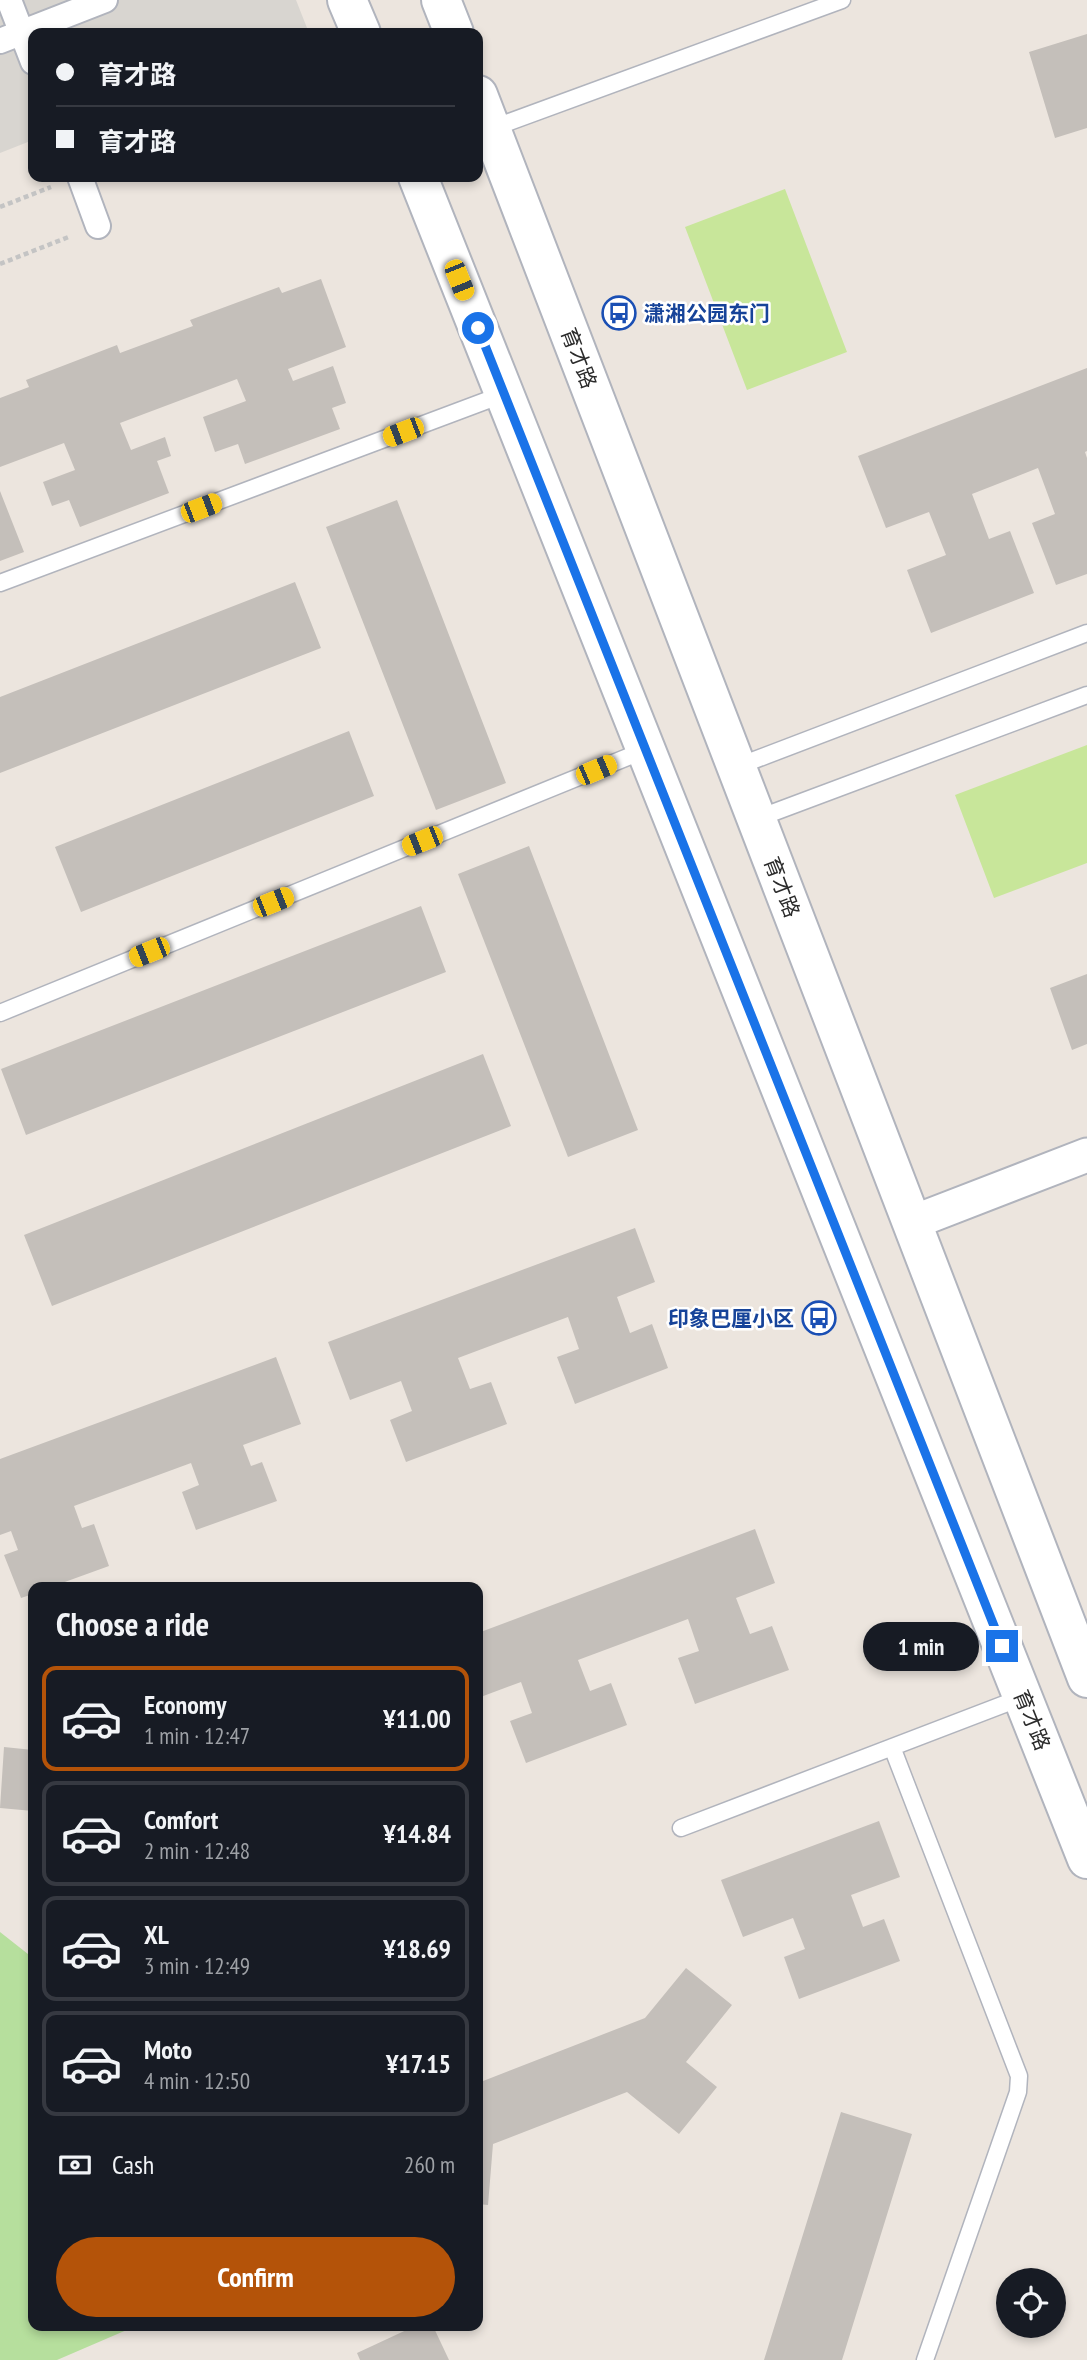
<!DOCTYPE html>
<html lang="en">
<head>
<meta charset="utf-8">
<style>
	body { margin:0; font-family:"PT Sans Narrow","Noto Sans SC",sans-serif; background:#20242c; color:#f1f3f6; height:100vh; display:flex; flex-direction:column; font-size:26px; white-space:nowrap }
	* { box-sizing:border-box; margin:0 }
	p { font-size:23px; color:#9ea1a6 }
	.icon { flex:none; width:38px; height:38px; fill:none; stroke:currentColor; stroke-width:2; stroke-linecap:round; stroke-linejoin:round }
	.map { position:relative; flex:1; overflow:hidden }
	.drawer { position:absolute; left:28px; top:1582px; width:455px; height:749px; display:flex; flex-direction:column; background:#171b24; border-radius:14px; box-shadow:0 4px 10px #0003 }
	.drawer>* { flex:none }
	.guide { position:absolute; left:28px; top:28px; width:455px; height:154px; border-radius:14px; box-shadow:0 4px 10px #0003; display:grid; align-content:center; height:154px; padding:0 28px; background:#171b24 }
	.buttons { position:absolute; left:996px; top:2268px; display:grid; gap:14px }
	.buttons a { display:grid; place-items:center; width:70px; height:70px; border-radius:50%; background:#171b24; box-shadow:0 4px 10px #0003; font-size:35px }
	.end { position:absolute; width:32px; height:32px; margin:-16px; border:9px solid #1a73e8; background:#fff; box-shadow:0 0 0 4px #fff }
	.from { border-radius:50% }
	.bubble { position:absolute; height:49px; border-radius:24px; background:#171b24; box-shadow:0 4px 10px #0003; font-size:23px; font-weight:700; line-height:49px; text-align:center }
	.car { position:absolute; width:21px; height:42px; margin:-21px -10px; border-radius:9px; box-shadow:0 0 5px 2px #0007; background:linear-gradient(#f5c518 24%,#345 0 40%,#f5c518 0 76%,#345 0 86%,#f5c518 0) }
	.guide b { display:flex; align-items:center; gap:24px; height:66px; font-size:26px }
	.guide b+b { border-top:2px solid #363941 }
	.guide i { width:18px; height:18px; background:#f1f3f6 }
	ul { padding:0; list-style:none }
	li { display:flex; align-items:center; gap:21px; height:105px; margin:0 14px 10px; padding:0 14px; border:4px solid #363941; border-radius:14px }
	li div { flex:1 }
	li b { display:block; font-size:26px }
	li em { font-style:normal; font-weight:700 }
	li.on { border-color:#b45309 }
	li>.icon { width:63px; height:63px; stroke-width:1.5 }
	h2 { padding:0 28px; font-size:32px; line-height:84px }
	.pay { display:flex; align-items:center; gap:18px; height:77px; padding:0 28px; font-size:26px }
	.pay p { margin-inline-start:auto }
	.cta { display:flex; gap:14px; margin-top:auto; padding:14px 28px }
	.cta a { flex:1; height:80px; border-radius:42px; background:#b45309; color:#fff; font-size:28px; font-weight:700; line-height:80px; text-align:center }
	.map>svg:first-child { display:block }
	.green { fill:#b6df9d }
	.pitch { fill:#c8e69a }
	.plaza { fill:#d8d5d0 }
	.building { fill:#c4bfba }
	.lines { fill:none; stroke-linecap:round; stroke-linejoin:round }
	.service-casing { stroke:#b1b4bd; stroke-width:19 }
	.pedestrian-casing { stroke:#b1b4bd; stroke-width:28 }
	.minor-casing { stroke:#b1b4bd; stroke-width:37 }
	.secondary-casing { stroke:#b1b4bd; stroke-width:42 }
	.path { stroke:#c4c4c4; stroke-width:4.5; stroke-dasharray:5 3.5; stroke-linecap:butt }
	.service { stroke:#fff; stroke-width:16 }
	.pedestrian { stroke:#fff; stroke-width:24 }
	.minor { stroke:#fff; stroke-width:33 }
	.secondary { stroke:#fff; stroke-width:38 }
	.route { stroke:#1a73e8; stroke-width:9 }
	.labels { text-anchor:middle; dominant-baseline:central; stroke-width:5; stroke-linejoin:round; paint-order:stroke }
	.transit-label { font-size:21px; font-weight:bold; fill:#164399; stroke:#fff; text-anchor:start }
	.street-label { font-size:21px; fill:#2b2b2b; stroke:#fff }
</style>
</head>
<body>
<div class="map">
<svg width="1087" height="2360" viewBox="0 0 1087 2360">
	<rect width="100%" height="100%" fill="#ece5de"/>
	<path class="green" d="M0 1932 33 1958V2326H136L57 2360H0Z"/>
	<path class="pitch" d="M785 189 847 352 747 390 685 227Z
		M1087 745V863L994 898 955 795Z"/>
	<path class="plaza" d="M0 0H296L309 33H33V140L0 153Z"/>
	<path class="building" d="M1087 34V128L1055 138 1029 52Z
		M321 279 346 347 288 369 293 381 333 366 346 403 332 408 340 429 245 464 238 444 215 452 203 417 246 401 237 379 120 423 131 450 165 437 171 456 157 461 169 493 80 527 69 500 52 506 43 482 75 470 64 443 0 467V398L29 387 26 380 117 345 120 353 193 326 190 320 279 287 282 293Z
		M1087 368V451L1085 452 1087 458V574L1056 585 1032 523 1055 514 1038 468 972 494 989 539 1010 531 1034 593 931 633 907 570 946 555 929 512 886 528 858 456Z
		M0 491 24 552 0 561Z
		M397 500 506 783 436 810 326 527Z
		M295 582 321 648 0 773V697Z
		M349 731 374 796 81 912 55 847Z
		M529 846 638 1130 568 1157 458 874Z
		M421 906 446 972 26 1135 1 1069Z
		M1087 974V1044L1072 1050 1050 988Z
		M483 1054 511 1126 52 1306 24 1235Z
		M635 1228 655 1282 617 1297 630 1333 652 1324 668 1368 575 1404 557 1357 579 1349 568 1317 458 1358 470 1389 491 1382 507 1424 406 1462 390 1420 412 1411 401 1381 350 1400 328 1342Z
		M276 1357 301 1424 243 1445 251 1466 262 1462 277 1501 196 1530 182 1492 199 1485 191 1463 74 1506 82 1528 94 1524 109 1566 51 1587H33V1594L21 1598 4 1555 18 1550 11 1531 0 1535V1459Z
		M755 1529 775 1583 736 1598 750 1634 772 1626 789 1670 695 1704 678 1658 699 1651 688 1619 578 1660 590 1691 611 1683 627 1725 526 1763 510 1721 532 1713 521 1682 478 1698V1633Z
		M4 1747 33 1750V1811L0 1808Z
		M879 1821 900 1877 851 1895 863 1927 884 1919 900 1961 799 1999 784 1957 805 1949 793 1918 743 1937 721 1880Z
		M686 1968 732 2005 686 2062 717 2087 679 2134 627 2092 493 2144 488 2205 478 2204V2083L645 2018Z
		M841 2112 912 2134 842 2360H764Z
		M415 2326H433L449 2360H360L357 2353Z"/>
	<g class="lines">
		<defs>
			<path id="service" d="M490 129 842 0
				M0 583 504 394
				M736 767 1087 633
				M756 819 1087 695
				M0 1013 645 750
				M892 1747 1019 2076 1018 2092 925 2360
				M681 1828 1023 1697"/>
			<path id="pedestrian" d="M9 0 33 62
				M0 41 105 0
				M80 177 98 226"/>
			<path id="minor" d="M911 1223 1087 1155"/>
			<path id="secondary" d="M347 0 361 33
				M441 0 454 33
				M478 95 1087 1678
				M418 177 1087 1859"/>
		</defs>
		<use href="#service" class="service-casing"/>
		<use href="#pedestrian" class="pedestrian-casing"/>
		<use href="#minor" class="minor-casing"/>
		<use href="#secondary" class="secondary-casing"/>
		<path class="path" d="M0 207 51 187
			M0 264 71 236"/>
		<use href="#service" class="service"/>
		<use href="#pedestrian" class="pedestrian"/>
		<use href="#minor" class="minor"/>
		<use href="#secondary" class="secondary"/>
	</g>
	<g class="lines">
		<path class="route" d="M478 328 1002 1646"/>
	</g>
	<defs>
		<symbol id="bus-ring" viewBox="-11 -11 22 22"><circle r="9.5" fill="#fff" stroke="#1a4fb4" stroke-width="1.5"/><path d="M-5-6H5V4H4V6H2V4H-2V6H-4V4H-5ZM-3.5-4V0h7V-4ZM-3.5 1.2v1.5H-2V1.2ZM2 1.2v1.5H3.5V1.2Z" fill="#1a4fb4"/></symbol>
	</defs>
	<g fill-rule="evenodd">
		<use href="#bus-ring" x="600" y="294" width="38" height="38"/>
		<use href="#bus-ring" x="800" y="1299" width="38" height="38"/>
	</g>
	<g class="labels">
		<g class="transit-label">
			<text x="644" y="313">潇湘公园东门</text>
			<text x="794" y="1318" text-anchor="end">印象巴厘小区</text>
		</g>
		<g class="street-label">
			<text transform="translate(579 358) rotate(69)">育才路</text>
			<text transform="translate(782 887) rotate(69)">育才路</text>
			<text transform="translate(1032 1720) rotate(68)">育才路</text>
		</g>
	</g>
</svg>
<div class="buttons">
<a><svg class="icon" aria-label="locate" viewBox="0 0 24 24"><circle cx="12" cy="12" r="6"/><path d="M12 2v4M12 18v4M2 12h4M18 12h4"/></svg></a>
</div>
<i class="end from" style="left:478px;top:328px"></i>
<i class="end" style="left:1002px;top:1646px"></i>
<div class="bubble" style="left:863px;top:1622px;width:116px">1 min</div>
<i class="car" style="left:459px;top:280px;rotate:158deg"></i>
<i class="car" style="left:403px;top:432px;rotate:249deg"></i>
<i class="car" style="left:201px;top:508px;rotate:69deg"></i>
<i class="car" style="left:596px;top:770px;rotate:67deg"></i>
<i class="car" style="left:422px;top:841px;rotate:248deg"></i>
<i class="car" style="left:273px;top:902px;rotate:68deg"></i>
<i class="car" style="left:149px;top:952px;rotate:248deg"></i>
<div class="guide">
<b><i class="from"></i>育才路</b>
<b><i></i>育才路</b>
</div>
<section class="drawer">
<h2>Choose a ride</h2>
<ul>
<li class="on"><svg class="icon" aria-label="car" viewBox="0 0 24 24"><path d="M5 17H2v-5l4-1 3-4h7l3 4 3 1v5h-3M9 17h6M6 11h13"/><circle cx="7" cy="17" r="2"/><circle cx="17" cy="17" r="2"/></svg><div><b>Economy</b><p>1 min · 12:47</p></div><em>¥11.00</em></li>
<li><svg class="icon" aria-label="car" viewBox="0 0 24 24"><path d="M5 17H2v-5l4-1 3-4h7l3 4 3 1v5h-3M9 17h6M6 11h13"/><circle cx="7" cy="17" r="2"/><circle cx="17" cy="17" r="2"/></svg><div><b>Comfort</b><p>2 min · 12:48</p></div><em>¥14.84</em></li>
<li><svg class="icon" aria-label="car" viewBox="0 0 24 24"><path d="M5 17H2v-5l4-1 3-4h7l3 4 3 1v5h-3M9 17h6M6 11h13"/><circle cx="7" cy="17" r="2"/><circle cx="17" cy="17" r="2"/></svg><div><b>XL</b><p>3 min · 12:49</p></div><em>¥18.69</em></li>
<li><svg class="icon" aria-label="car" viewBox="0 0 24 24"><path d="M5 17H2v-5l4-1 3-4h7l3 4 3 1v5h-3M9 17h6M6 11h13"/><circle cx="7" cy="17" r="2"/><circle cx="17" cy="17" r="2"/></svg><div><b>Moto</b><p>4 min · 12:50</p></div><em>¥17.15</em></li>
</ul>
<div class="pay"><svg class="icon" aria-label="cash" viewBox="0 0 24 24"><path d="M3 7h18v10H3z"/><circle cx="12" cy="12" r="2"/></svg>Cash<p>260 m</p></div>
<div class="cta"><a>Confirm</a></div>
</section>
</div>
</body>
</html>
